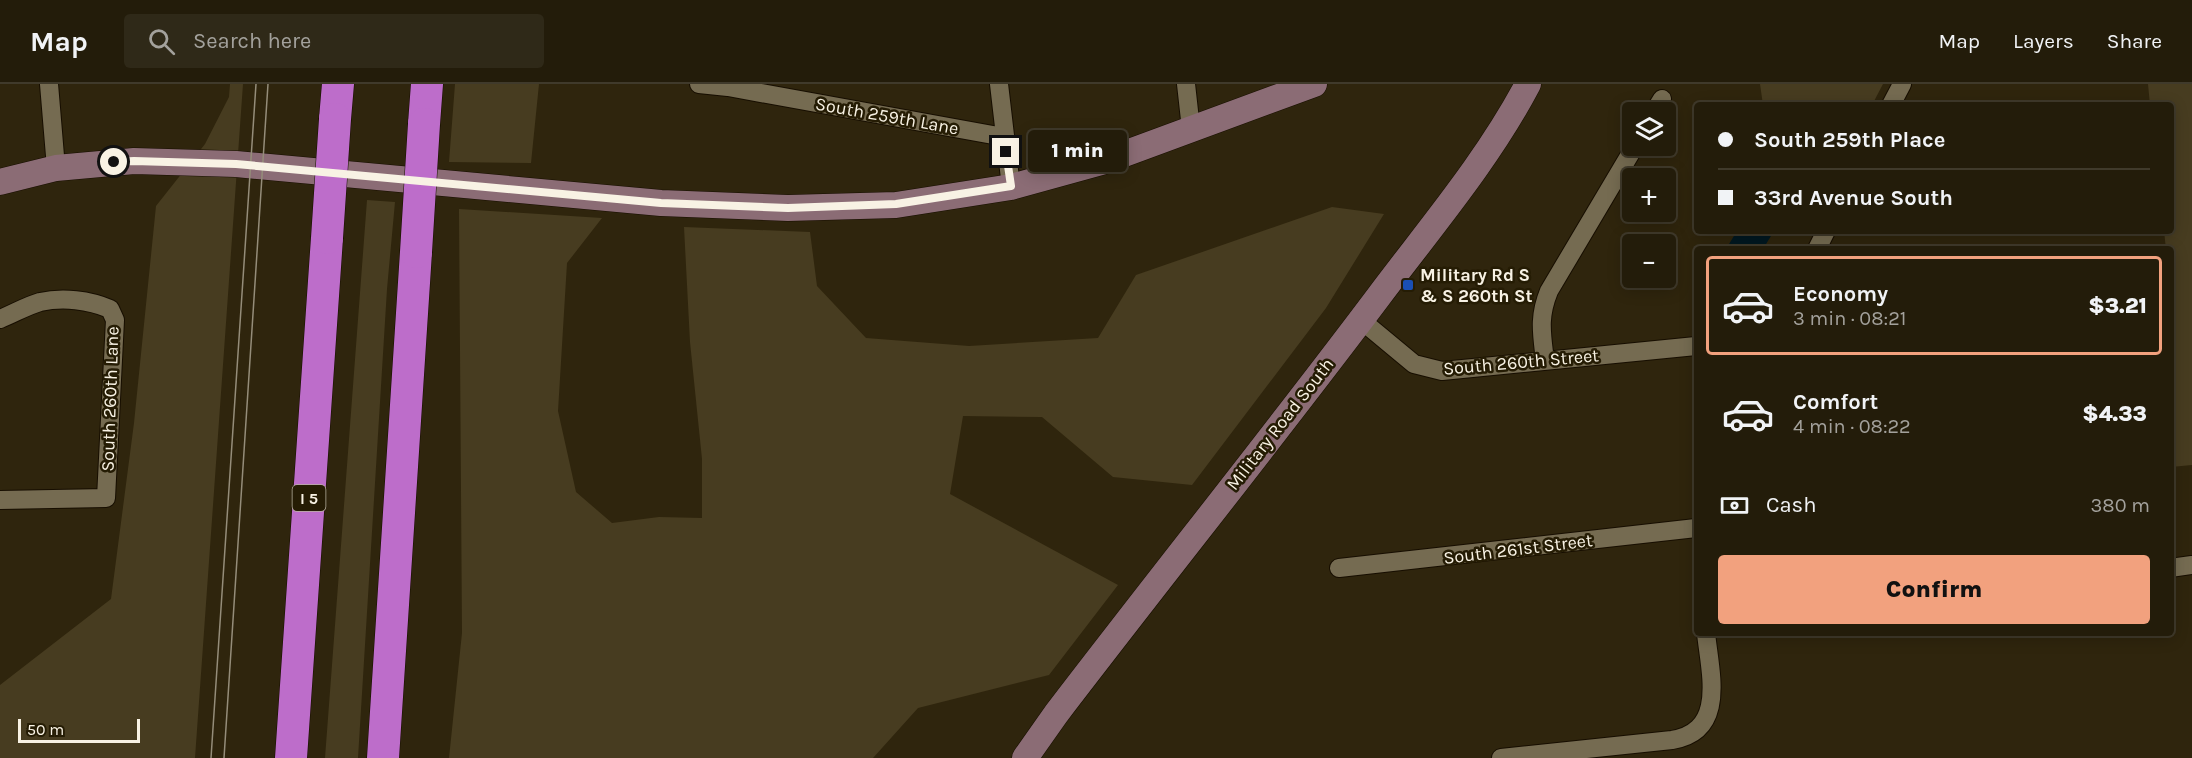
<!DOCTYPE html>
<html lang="en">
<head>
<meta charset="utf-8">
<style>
	body { margin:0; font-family:Karla,sans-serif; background:#2f2918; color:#f1f3f6; height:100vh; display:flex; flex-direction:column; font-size:22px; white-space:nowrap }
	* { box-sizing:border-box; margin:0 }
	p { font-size:20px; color:#a3a19c }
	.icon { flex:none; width:33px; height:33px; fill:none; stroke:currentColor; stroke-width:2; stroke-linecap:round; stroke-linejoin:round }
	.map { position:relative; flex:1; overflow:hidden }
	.side { position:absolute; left:1694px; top:162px; width:480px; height:390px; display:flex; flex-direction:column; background:#231c0a; border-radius:6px; box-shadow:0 3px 15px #0003,0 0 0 2px #403a2b }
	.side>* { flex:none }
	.top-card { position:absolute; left:1694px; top:18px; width:480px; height:132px; border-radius:6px; box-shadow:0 3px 15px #0003,0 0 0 2px #403a2b; display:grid; align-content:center; height:132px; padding:0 24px; background:#231c0a }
	.tools { position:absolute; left:1622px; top:18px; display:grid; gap:12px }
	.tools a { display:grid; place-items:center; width:54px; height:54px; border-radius:6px; background:#231c0a; box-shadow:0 3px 15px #0003,0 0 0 2px #403a2b; font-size:30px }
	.scale { position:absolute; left:18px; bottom:15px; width:122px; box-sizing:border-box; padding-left:6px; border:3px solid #f8f2e4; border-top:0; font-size:16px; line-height:21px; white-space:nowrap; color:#f8f2e4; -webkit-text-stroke:4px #251c04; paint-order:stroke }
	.end { position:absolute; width:27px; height:27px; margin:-14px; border:8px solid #f8f2e4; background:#111; box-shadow:0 0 0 3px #111 }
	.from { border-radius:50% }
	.bubble { position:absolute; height:42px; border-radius:6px; background:#231c0a; box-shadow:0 3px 15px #0003,0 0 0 2px #403a2b; font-size:20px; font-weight:800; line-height:42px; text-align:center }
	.top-card b { display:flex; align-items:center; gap:21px; height:57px; font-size:22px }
	.top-card b+b { border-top:2px solid #403a2b }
	.top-card i { width:15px; height:15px; background:#f1f3f6 }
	ul { padding:10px 0 0; list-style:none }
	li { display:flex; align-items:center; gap:18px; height:99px; margin:0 12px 9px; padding:0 12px; border:3px solid transparent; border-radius:6px }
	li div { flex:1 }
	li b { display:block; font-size:22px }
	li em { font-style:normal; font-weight:800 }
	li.current { border-color:#f2a17e }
	li>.icon { width:54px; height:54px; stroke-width:1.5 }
	.pay { display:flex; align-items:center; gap:15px; height:66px; padding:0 24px; font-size:22px }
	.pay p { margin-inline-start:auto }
	.button { display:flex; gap:12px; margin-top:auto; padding:12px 24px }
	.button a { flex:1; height:69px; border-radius:6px; background:#f2a17e; color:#111; font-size:24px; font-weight:800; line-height:69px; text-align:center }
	header { display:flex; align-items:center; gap:36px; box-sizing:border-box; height:84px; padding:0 30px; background:#231c0a; border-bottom:2px solid #403a2b }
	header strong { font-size:28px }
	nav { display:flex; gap:33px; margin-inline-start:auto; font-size:21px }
	.search { width:420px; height:54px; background:#2f2918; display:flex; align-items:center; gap:15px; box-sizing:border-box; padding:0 21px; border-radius:6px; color:#a3a19c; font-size:22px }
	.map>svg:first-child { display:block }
	.green { fill:#473c20 }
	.water { fill:#001821 }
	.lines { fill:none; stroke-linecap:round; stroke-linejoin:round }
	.minor-casing { stroke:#170e00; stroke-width:20 }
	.secondary-casing { stroke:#170e00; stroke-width:27 }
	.motorway-casing { stroke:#170e00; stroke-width:33 }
	.minor { stroke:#756b51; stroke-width:18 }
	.secondary { stroke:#8b6c75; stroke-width:26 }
	.motorway { stroke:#bd6dca; stroke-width:32 }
	.tram { stroke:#958d7a; stroke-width:1.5 }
	.motorway-bridge-casing { stroke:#170e00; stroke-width:33; stroke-linecap:butt }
	.motorway-bridge { stroke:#bd6dca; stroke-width:32 }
	.route { stroke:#f8f2e4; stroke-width:8 }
	.transit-dot { fill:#1a4fb4; stroke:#251c04; stroke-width:2 }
	.labels { text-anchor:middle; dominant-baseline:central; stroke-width:5; stroke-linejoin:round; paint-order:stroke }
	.shield { fill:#251c04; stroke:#b9b2a1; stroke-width:1.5 }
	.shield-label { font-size:16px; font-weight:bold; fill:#f8f2e4 }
	.street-label { font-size:18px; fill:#f8f2e4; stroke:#251c04 }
	.poi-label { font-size:18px; font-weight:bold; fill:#f8f2e4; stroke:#251c04; text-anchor:start }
</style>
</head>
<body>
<header>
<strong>Map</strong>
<div class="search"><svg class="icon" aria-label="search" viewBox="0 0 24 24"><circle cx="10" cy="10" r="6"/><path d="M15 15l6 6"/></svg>Search here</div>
<nav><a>Map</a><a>Layers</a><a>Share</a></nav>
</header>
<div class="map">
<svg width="2192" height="674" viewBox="0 0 2192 674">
	<rect width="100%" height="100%" fill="#2f250d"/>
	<path class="green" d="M230 0H243L195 674H0V601L111 515 134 339 156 122 205 60 229 13Z
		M455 0H539L531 79 449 78Z
		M1760 0H1883L1872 21H1763Z
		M2148 0H2192V381L2171 383 2170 165H2166L2164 147H2170V21H2150Z
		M367 116 395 118 387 205 358 674H325Z
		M1332 123 1384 130 1326 224 1192 401 1113 393 1042 333 963 332 950 410 1118 501 1049 591 918 624 873 674H449L462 549 459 125 602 134 567 179 558 327 576 408 612 439 659 433 702 434V375L690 258 684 143 810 148 817 202 866 254 969 262 1098 254 1136 191Z"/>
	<path class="water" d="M1737 147H1774L1763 165H1726Z"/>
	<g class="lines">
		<defs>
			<path id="minor" d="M49 0 56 84
				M699 0 728 3 1004 53
				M999 0 1011 103
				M1186 0 1191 45
				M1891 21 1902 0
				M1654 28 1662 15
				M1817 165 1826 147
				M0 235C13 230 26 222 40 218 63 213 89 216 110 225L115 236 106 414 0 416
				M1361 236 1414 280 1442 287 1696 262
				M1545 277C1542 250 1538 234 1549 207L1635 62
				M1339 484 1696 444
				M2170 484 2192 481
				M1501 674 1672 656C1727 647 1710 589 1706 549"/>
			<path id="secondary" d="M0 98 56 84 134 77 236 80 661 119 788 124 896 121 1011 103 1105 77 1314 0
				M1025 674 1056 630C1163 490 1273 353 1379 212 1430 144 1488 76 1528 0"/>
			<path id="motorway" d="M335 35 338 0
				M424 40 427 0
				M291 674 327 154
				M383 674 416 168"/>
		</defs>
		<use href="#minor" class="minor-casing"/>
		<use href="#secondary" class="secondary-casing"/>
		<use href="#motorway" class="motorway-casing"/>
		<use href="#minor" class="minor"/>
		<use href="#secondary" class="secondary"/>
		<use href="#motorway" class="motorway"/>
		<path class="tram" d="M211 674 256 0
			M224 674 268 0"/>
		<defs>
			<path id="motorway-bridge" d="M327 154 335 35
				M416 168 424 40"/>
		</defs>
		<use href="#motorway-bridge" class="motorway-bridge-casing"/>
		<use href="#motorway-bridge" class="motorway-bridge"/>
	</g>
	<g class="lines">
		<path class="route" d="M114 78 134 77 236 80 661 119 788 124 896 120 1011 102 1006 68"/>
	</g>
	<rect class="transit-dot" x="1402" y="195" width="12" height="12" rx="3"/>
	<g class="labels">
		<rect class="shield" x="292.5" y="401" width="33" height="26" rx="4.5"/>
		<g class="shield-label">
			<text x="309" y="414">I 5</text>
		</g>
		<g class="street-label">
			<text transform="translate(887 32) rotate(10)">South 259th Lane</text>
			<text transform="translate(1521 278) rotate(-5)">South 260th Street</text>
			<text transform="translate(110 315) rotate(-88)">South 260th Lane</text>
			<text transform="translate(1280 340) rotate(-52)">Military Road South</text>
			<text transform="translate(1518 465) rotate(-7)">South 261st Street</text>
		</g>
		<g class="poi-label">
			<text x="1420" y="191">Military Rd S<tspan x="1420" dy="21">&amp; S 260th St</tspan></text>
		</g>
	</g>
</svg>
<div class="tools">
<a><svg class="icon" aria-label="layers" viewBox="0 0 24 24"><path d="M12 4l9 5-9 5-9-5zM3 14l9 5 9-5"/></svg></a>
<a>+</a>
<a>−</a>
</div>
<div class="scale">50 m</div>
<i class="end from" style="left:114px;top:78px"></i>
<i class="end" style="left:1006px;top:68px"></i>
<div class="bubble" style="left:1028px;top:46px;width:99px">1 min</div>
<div class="top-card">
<b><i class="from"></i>South 259th Place</b>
<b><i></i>33rd Avenue South</b>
</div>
<section class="side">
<ul>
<li class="current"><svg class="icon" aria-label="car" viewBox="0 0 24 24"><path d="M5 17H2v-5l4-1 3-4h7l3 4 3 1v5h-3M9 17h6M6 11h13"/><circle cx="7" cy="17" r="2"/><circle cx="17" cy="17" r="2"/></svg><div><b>Economy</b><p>3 min · 08:21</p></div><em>$3.21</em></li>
<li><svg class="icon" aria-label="car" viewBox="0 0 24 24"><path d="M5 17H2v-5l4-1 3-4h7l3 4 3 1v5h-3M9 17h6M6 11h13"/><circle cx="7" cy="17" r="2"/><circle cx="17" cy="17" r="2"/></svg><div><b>Comfort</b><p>4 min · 08:22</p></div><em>$4.33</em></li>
</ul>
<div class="pay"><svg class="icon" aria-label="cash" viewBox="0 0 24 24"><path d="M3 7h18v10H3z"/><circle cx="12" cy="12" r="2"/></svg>Cash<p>380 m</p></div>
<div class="button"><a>Confirm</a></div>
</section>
</div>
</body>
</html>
